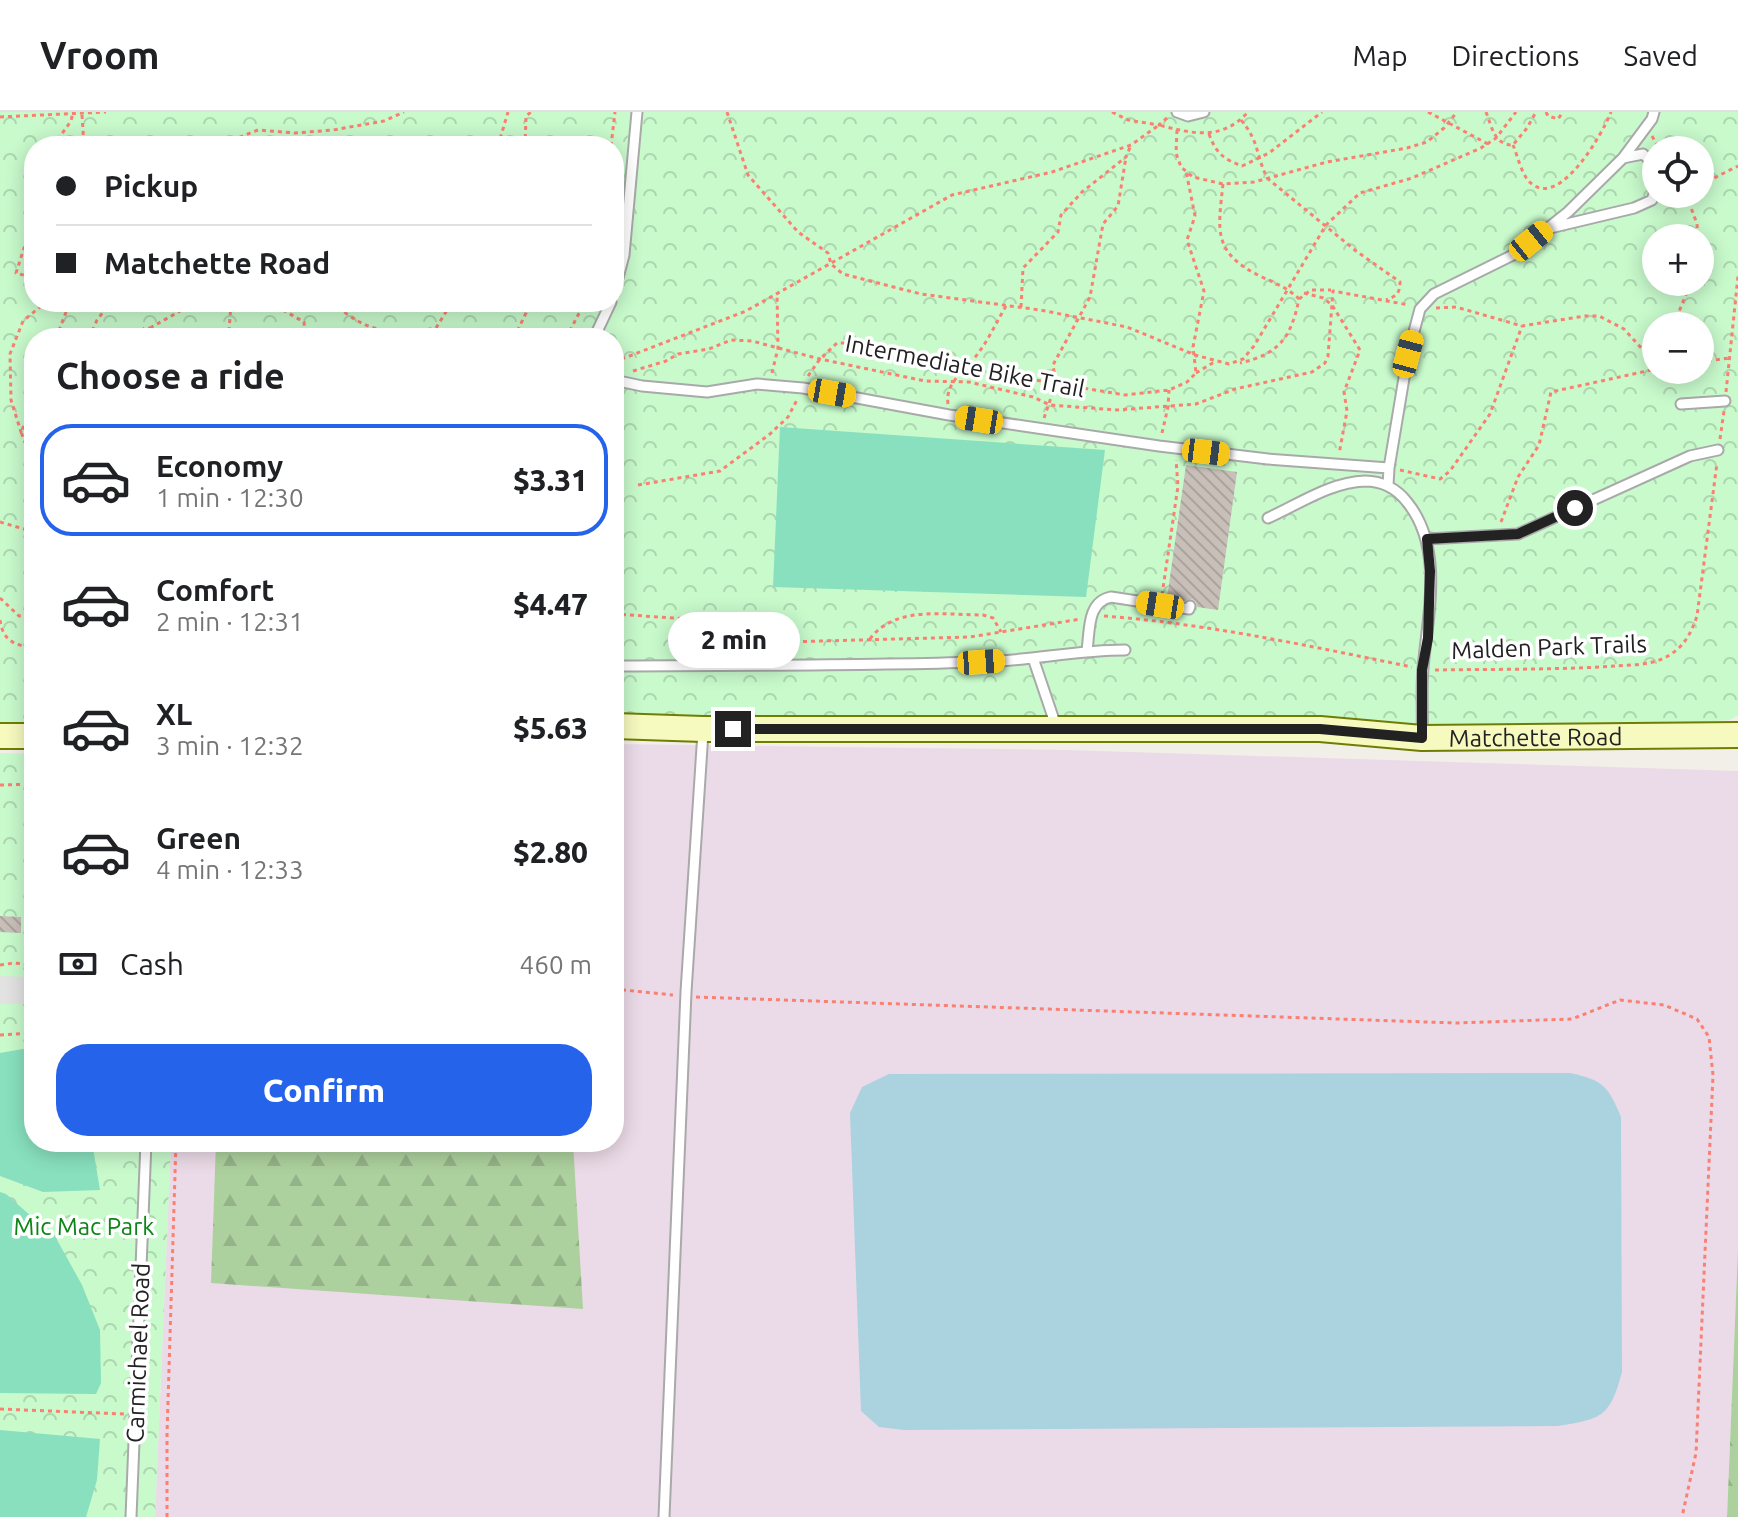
<!DOCTYPE html>
<html lang="en">
<head>
<meta charset="utf-8">
<style>
	body { margin:0; font-family:Ubuntu,sans-serif; background:#f6f6f6; color:#202124; height:100vh; display:flex; flex-direction:column; font-size:30px; white-space:nowrap }
	* { box-sizing:border-box; margin:0 }
	p { font-size:26px; color:#757577 }
	.icon { flex:none; width:44px; height:44px; fill:none; stroke:currentColor; stroke-width:2; stroke-linecap:round; stroke-linejoin:round }
	.map { position:relative; flex:1; overflow:hidden }
	.details { position:absolute; left:24px; top:216px; width:600px; height:824px; display:flex; flex-direction:column; background:#fff; border-radius:32px; box-shadow:0 4px 20px #0003 }
	.details>* { flex:none }
	.hud { position:absolute; left:24px; top:24px; width:600px; height:176px; border-radius:32px; box-shadow:0 4px 20px #0003; display:grid; align-content:center; height:176px; padding:0 32px; background:#fff }
	.fabs { position:absolute; left:1642px; top:24px; display:grid; gap:16px }
	.fabs a { display:grid; place-items:center; width:72px; height:72px; border-radius:50%; background:#fff; box-shadow:0 4px 20px #0003; font-size:40px }
	.end { position:absolute; width:36px; height:36px; margin:-18px; border:10px solid #222; background:#fff; box-shadow:0 0 0 4px #fff }
	.from { border-radius:50% }
	.bubble { position:absolute; height:56px; border-radius:28px; background:#fff; box-shadow:0 4px 20px #0003; font-size:26px; font-weight:800; line-height:56px; text-align:center }
	.car { position:absolute; width:24px; height:48px; margin:-24px -12px; border-radius:10px; box-shadow:0 0 6px 2px #0007; background:linear-gradient(#f5c518 24%,#345 0 40%,#f5c518 0 76%,#345 0 86%,#f5c518 0) }
	.hud b { display:flex; align-items:center; gap:28px; height:76px; font-size:30px }
	.hud b+b { border-top:2px solid #e0e0e0 }
	.hud i { width:20px; height:20px; background:#202124 }
	ul { padding:0; list-style:none }
	li { display:flex; align-items:center; gap:24px; height:112px; margin:0 16px 12px; padding:0 16px; border:4px solid transparent; border-radius:32px }
	li div { flex:1 }
	li b { display:block; font-size:30px }
	li em { font-style:normal; font-weight:800 }
	li.on { border-color:#2563eb }
	li>.icon { width:72px; height:72px; stroke-width:1.5 }
	h2 { padding:0 32px; font-size:36px; line-height:96px }
	.pay { display:flex; align-items:center; gap:20px; height:88px; padding:0 32px; font-size:30px }
	.pay p { margin-inline-start:auto }
	.button { display:flex; gap:16px; margin-top:auto; padding:16px 32px }
	.button a { flex:1; height:92px; border-radius:32px; background:#2563eb; color:#fff; font-size:32px; font-weight:800; line-height:92px; text-align:center }
	header { display:flex; align-items:center; gap:48px; box-sizing:border-box; height:112px; padding:0 40px; background:#fff; border-bottom:2px solid #e0e0e0 }
	header strong { font-size:38px }
	nav { display:flex; gap:44px; margin-inline-start:auto; font-size:28px }
	.map>svg:first-child { display:block }
	.industrial { fill:#ebdbe8 }
	.forest { fill:url(#forest-firs) }
	.park { fill:url(#park-crowns); fill-rule:evenodd }
	.pitch { fill:#88e0be }
	.parking { fill:#e2e2e2 }
	.water { fill:#aad3df }
	.building { fill:url(#building-back-hatch) }
	.lines { fill:none; stroke-linecap:round; stroke-linejoin:round }
	.service-casing { stroke:#a9a9a9; stroke-width:13 }
	.secondary-casing { stroke:#707d05; stroke-width:28 }
	.path { stroke:#fa8072; stroke-width:3; stroke-dasharray:4 4; stroke-linecap:butt }
	.service { stroke:#fff; stroke-width:9 }
	.secondary { stroke:#f7fabf; stroke-width:24 }
	.route { stroke:#222; stroke-width:10 }
	.labels { text-anchor:middle; dominant-baseline:central; stroke-width:7; stroke-linejoin:round; paint-order:stroke }
	.street-label { font-size:24px; fill:#222; stroke:#fff }
	.park-label { font-size:24px; fill:#0c8416; stroke:#fff }
</style>
</head>
<body>
<header>
<strong>Vroom</strong>
<nav><a>Map</a><a>Directions</a><a>Saved</a></nav>
</header>
<div class="map">
<svg width="1738" height="1405" viewBox="0 0 1738 1405">
	<defs>
		<pattern id="forest-firs" width="22" height="20" patternUnits="userSpaceOnUse" patternTransform="scale(2)"><rect width="22" height="20" fill="#add19e"/><path d="M5 1l3.5 6h-7zM16 11l3.5 6h-7z" fill="#95b388"/></pattern>
		<pattern id="park-crowns" width="20" height="18" patternUnits="userSpaceOnUse" patternTransform="scale(2)"><rect width="20" height="18" fill="#c8facc"/><path d="M2 6a3 3 0 1 1 6 0M12 15a3 3 0 1 1 6 0" fill="none" stroke="#acd6af"/></pattern>
		<pattern id="building-back-hatch" width="6" height="6" patternUnits="userSpaceOnUse" patternTransform="scale(2)"><rect width="6" height="6" fill="#c7bfb8"/><path d="M-1 5l2 2M0 0l6 6M5-1l2 2" fill="none" stroke="#aba49e"/></pattern>
	</defs>
	<rect width="100%" height="100%" fill="#f2efe9"/>
	<path class="industrial" d="M614 632 1068 638 1738 659V1136L1727 1405H155L171 1030H614Z"/>
	<path class="forest" d="M216 1030H573L583 1197 211 1171Z
		M1738 1136V1405H1727Z"/>
	<path class="park" d="M0 0H1738V603L1730 608 1717 609 1488 618 614 621V226H34V623H0ZM34 34H614V190H34ZM1656 38H1700V82H1656ZM1656 126H1700V170H1656ZM1656 214H1700V258H1656Z
		M0 641 34 642V1030H171L155 1405H0Z"/>
	<path class="pitch" d="M780 315 1105 338 1086 485 773 475Z
		M34 935V1030H92L100 1078 43 1080 0 1064V941Z
		M0 1080 6 1082 56 1126 82 1173 100 1218 101 1271 96 1282 0 1281Z
		M0 1318 100 1327 97 1368 86 1405H0Z"/>
	<path class="parking" d="M0 864 34 865V892H0Z"/>
	<path class="water" d="M1570 961C1603 968 1608 974 1621 1005L1622 1260C1610 1304 1603 1307 1558 1314L904 1318 879 1315 861 1299 850 1001 862 975 889 962Z"/>
	<path class="building" d="M1186 353 1237 360 1218 498 1197 495 1196 490 1192 487 1185 489 1167 486Z
		M0 804 21 805V821L0 820Z"/>
	<g class="lines">
		<defs>
			<path id="service" d="M1177 0 1188 4 1204 0
				M1623 46 1652 7 1654 0
				M1550 116 1634 96 1652 88 1656 76
				M614 181 624 143 637 0
				M594 226 611 190
				M614 268 642 274 707 280 757 272 803 276 949 303 1159 334 1268 347 1389 356 1388 373
				M1681 292 1725 289
				M1389 356 1408 242 1420 197 1434 182 1515 142 1568 100 1623 46 1643 42 1656 54
				M1268 406C1299 392 1331 370 1365 369 1382 369 1397 377 1407 390 1444 435 1428 502 1423 556 1421 578 1423 601 1422 623
				M1427 427 1518 422 1690 344 1718 338
				M1087 538C1090 518 1087 490 1111 485L1189 497 1190 494
				M1033 546 1056 614
				M614 554C736 553 858 554 980 550 1029 549 1076 538 1125 538
				M131 1405 146 1030
				M664 1405 686 880 703 620"/>
			<g id="secondary">
				<path id="s1" d="M614 614 703 617H1320L1422 626 1738 623"/>
				<path d="M0 624H34"/>
			</g>
		</defs>
		<use href="#service" class="service-casing"/>
		<use href="#secondary" class="secondary-casing"/>
		<path class="path" d="M727 0 748 63 798 120 828 141 831 152 843 162 921 182 1040 198 1127 215 1195 243 1229 252 1243 247 1254 234 1326 113 1360 81 1412 66 1481 36 1496 26 1516 0
			M1112 0 1128 8 1159 13 1167 6
			M1428 0 1488 32
			M1486 0C1492 15 1494 33 1513 33L1527 16 1536 0
			M1546 0 1548 4 1558 7 1563 0
			M82 3 84 34
			M0 5 106 0
			M1241 8C1259 29 1256 43 1267 66L1356 139 1400 170C1400 182 1396 184 1386 188
			M1177 18 1176 41 1181 55 1193 65 1223 72 1254 70 1327 50 1407 36 1427 30 1444 16 1457 0
			M1209 22C1216 41 1223 47 1242 54L1269 41 1322 0
			M1652 24 1660 38
			M1513 33C1518 45 1522 65 1532 72 1561 95 1603 21 1611 0
			M53 34 71 9 73 0
			M217 34 258 18 295 21 333 18 384 9 404 0
			M498 34 508 0
			M525 34 526 4 531 0
			M611 34 615 0
			M34 52 25 60 34 79
			M1223 72C1218 119 1212 141 1262 165 1275 171 1288 176 1299 187 1291 226 1279 242 1240 251
			M1700 73 1738 54
			M1686 82 1697 112 1698 126
			M1667 85 1680 82
			M34 122 26 130 16 161 34 166
			M1304 181 1323 186 1332 193 1360 238 1344 280 1347 299 1339 342
			M1299 187 1311 178H1331
			M269 190 304 210 305 222 312 226
			M332 190C367 221 390 224 436 216L445 226
			M1021 195 1023 156 1058 120 1061 103 1082 80 1126 45 1131 33
			M1436 196 1456 195 1522 214 1585 204H1599L1624 217 1643 238 1656 247
			M1680 214 1678 202 1691 170
			M150 216 196 190
			M436 216 452 190
			M56 226 70 190
			M89 226 97 208 111 190
			M127 226 147 215 169 226
			M225 226 229 219 231 192 233 190
			M514 226 526 201 527 190
			M566 226 585 190
			M614 250 746 199 952 83 1052 60 1131 33 1159 13C1193 22 1222 29 1248 0
			M1700 250 1730 246
			M633 259 666 249 678 242 709 237 731 228 752 229 820 247 925 269 969 270 1033 285 1050 293 1117 298 1196 292 1235 277 1312 260 1325 251 1328 244 1333 179 1409 193
			M772 261 778 236 777 181
			M1196 261 1216 249
			M808 264 820 247 837 231H858L963 256 1125 283 1169 278 1187 270 1196 261 1193 235 1204 179 1187 128 1195 104 1186 59
			M1726 280 1738 164
			M34 292 21 320 34 354
			M948 292C945 269 965 260 976 244 988 229 996 211 1006 194
			M1044 306 1056 271 1053 253 1090 185 1103 112 1118 94 1126 45
			M1162 321 1168 295 1169 278
			M1720 327 1724 299
			M34 331 21 320 11 288 10 242 23 209 46 190
			M1400 358 1440 367 1450 359 1490 302 1522 214
			M638 373 720 359 770 322 788 305 798 286
			M0 410 34 420
			M1501 410 1518 365 1539 333 1551 280 1656 257
			M1162 483 1178 374 1176 348
			M0 486 19 504 34 502
			M614 502 689 507 742 522 784 530 970 525 1081 507
			M1104 504C1208 512 1310 534 1412 555
			M0 508C3 529 15 534 34 535
			M870 527C895 493 945 503 983 503L993 506 1001 520
			M1435 558C1495 557 1556 558 1616 554 1631 553 1650 553 1664 546 1683 537 1691 522 1697 504L1717 351
			M0 673 34 672
			M0 853 14 851 34 853
			M614 877 673 883
			M696 885 1456 911 1572 907 1620 888 1664 893 1697 907 1709 925 1713 963 1696 1341 1682 1405
			M0 923 34 921
			M0 1297 124 1302
			M167 1405V1322L176 1030"/>
		<use href="#service" class="service"/>
		<use href="#secondary" class="secondary"/>
	</g>
	<g class="lines">
		<path class="route" d="M733 617H1320L1422 626V558L1428 526 1430 459 1427 427 1518 422 1575 396"/>
	</g>
	<g class="labels">
		<g class="street-label">
			<text transform="translate(965 254) rotate(11)">Intermediate Bike Trail</text>
			<text transform="translate(1549 535) rotate(-2)">Malden Park Trails</text>
			<text stroke="none"><textPath href="#s1" startOffset="922">Matchette Road</textPath></text>
			<text transform="translate(138 1241) rotate(-88)">Carmichael Road</text>
		</g>
		<g class="park-label">
			<text x="84" y="1114">Mic Mac Park</text>
		</g>
	</g>
</svg>
<div class="fabs">
<a><svg class="icon" aria-label="locate" viewBox="0 0 24 24"><circle cx="12" cy="12" r="6"/><path d="M12 2v4M12 18v4M2 12h4M18 12h4"/></svg></a>
<a>+</a>
<a>−</a>
</div>
<i class="end from" style="left:1575px;top:396px"></i>
<i class="end" style="left:733px;top:617px"></i>
<div class="bubble" style="left:668px;top:500px;width:132px">2 min</div>
<i class="car" style="left:1531px;top:129px;rotate:51deg"></i>
<i class="car" style="left:1408px;top:242px;rotate:15deg"></i>
<i class="car" style="left:832px;top:281px;rotate:100deg"></i>
<i class="car" style="left:979px;top:308px;rotate:279deg"></i>
<i class="car" style="left:1206px;top:340px;rotate:97deg"></i>
<i class="car" style="left:1160px;top:493px;rotate:279deg"></i>
<i class="car" style="left:981px;top:550px;rotate:86deg"></i>
<div class="hud">
<b><i class="from"></i>Pickup</b>
<b><i></i>Matchette Road</b>
</div>
<section class="details">
<h2>Choose a ride</h2>
<ul>
<li class="on"><svg class="icon" aria-label="car" viewBox="0 0 24 24"><path d="M5 17H2v-5l4-1 3-4h7l3 4 3 1v5h-3M9 17h6M6 11h13"/><circle cx="7" cy="17" r="2"/><circle cx="17" cy="17" r="2"/></svg><div><b>Economy</b><p>1 min · 12:30</p></div><em>$3.31</em></li>
<li><svg class="icon" aria-label="car" viewBox="0 0 24 24"><path d="M5 17H2v-5l4-1 3-4h7l3 4 3 1v5h-3M9 17h6M6 11h13"/><circle cx="7" cy="17" r="2"/><circle cx="17" cy="17" r="2"/></svg><div><b>Comfort</b><p>2 min · 12:31</p></div><em>$4.47</em></li>
<li><svg class="icon" aria-label="car" viewBox="0 0 24 24"><path d="M5 17H2v-5l4-1 3-4h7l3 4 3 1v5h-3M9 17h6M6 11h13"/><circle cx="7" cy="17" r="2"/><circle cx="17" cy="17" r="2"/></svg><div><b>XL</b><p>3 min · 12:32</p></div><em>$5.63</em></li>
<li><svg class="icon" aria-label="car" viewBox="0 0 24 24"><path d="M5 17H2v-5l4-1 3-4h7l3 4 3 1v5h-3M9 17h6M6 11h13"/><circle cx="7" cy="17" r="2"/><circle cx="17" cy="17" r="2"/></svg><div><b>Green</b><p>4 min · 12:33</p></div><em>$2.80</em></li>
</ul>
<div class="pay"><svg class="icon" aria-label="cash" viewBox="0 0 24 24"><path d="M3 7h18v10H3z"/><circle cx="12" cy="12" r="2"/></svg>Cash<p>460 m</p></div>
<div class="button"><a>Confirm</a></div>
</section>
</div>
</body>
</html>
